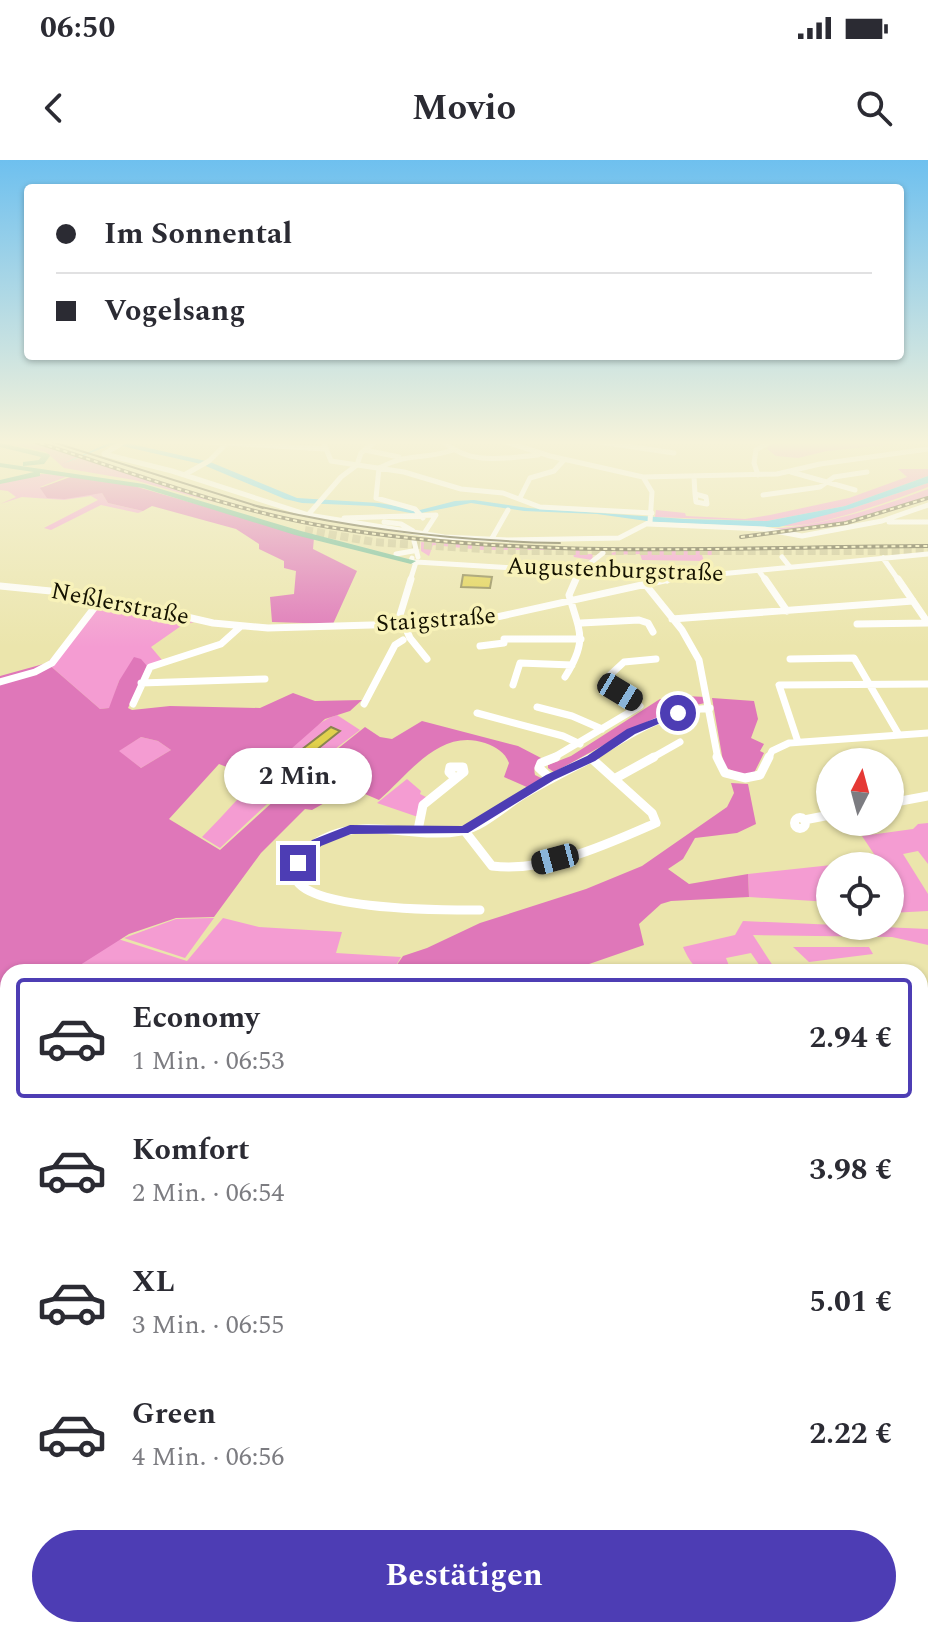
<!DOCTYPE html>
<html lang="de">
<head>
<meta charset="utf-8">
<style>
	body { margin:0; font-family:Spectral,serif; background:#f2f2f3; color:#2b2b33; height:100vh; display:flex; flex-direction:column; font-size:30px; white-space:nowrap }
	* { box-sizing:border-box; margin:0 }
	p { font-size:26px; color:#7c7c81 }
	.icon { flex:none; width:44px; height:44px; fill:none; stroke:currentColor; stroke-width:2; stroke-linecap:round; stroke-linejoin:round }
	.map { position:relative; flex:1; overflow:hidden }
	.details { position:absolute; left:0px; top:804px; width:928px; height:674px; display:flex; flex-direction:column; background:#fff; border-radius:24px 24px 0 0; box-shadow:0 2px 6px #0004 }
	.details>* { flex:none }
	.top-card { position:absolute; left:24px; top:24px; width:880px; height:176px; border-radius:8px; box-shadow:0 2px 6px #0004; display:grid; align-content:center; height:176px; padding:0 32px; background:#fff }
	.needle { width:52px; rotate:6deg }
	.fabs { position:absolute; left:816px; top:588px; display:grid; gap:16px }
	.fabs a { display:grid; place-items:center; width:88px; height:88px; border-radius:50%; background:#fff; box-shadow:0 2px 6px #0004; font-size:40px }
	.end { position:absolute; width:36px; height:36px; margin:-18px; border:10px solid #4d3db4; background:#fff; box-shadow:0 0 0 4px #fff }
	.from { border-radius:50% }
	.bubble { position:absolute; height:56px; border-radius:28px; background:#fff; box-shadow:0 2px 6px #0004; font-size:26px; font-weight:700; line-height:56px; text-align:center }
	.car { position:absolute; width:24px; height:48px; margin:-24px -12px; border-radius:10px; box-shadow:0 0 6px 2px #0007; background:linear-gradient(#222 24%,#8ab4d8 0 40%,#222 0 76%,#8ab4d8 0 86%,#222 0) }
	.top-card b { display:flex; align-items:center; gap:28px; height:76px; font-size:30px }
	.top-card b+b { border-top:2px solid #e1e1e2 }
	.top-card i { width:20px; height:20px; background:#2b2b33 }
	ul { padding:14px 0 0; list-style:none }
	li { display:flex; align-items:center; gap:24px; height:120px; margin:0 16px 12px; padding:0 16px; border:4px solid transparent; border-radius:8px }
	li div { flex:1 }
	li b { display:block; font-size:30px }
	li em { font-style:normal; font-weight:700 }
	li.on { border-color:#4d3db4 }
	li>.icon { width:72px; height:72px; stroke-width:1.5 }
	.action { display:flex; gap:16px; margin-top:auto; padding:16px 32px }
	.action a { flex:1; height:92px; border-radius:48px; background:#4d3db4; color:#fff; font-size:32px; font-weight:700; line-height:92px; text-align:center }
	.status { display:flex; justify-content:space-between; align-items:center; height:56px; padding:0 40px; background:#fff; direction:ltr }
	.status svg { height:22px; fill:currentColor }
	header { display:flex; justify-content:space-between; align-items:center; height:104px; padding:0 32px; background:#fff; font-size:36px; font-weight:700 }
	.map>svg:first-child { display:block }
	.green { fill:#f49cd2 }
	.forest { fill:#df77b9; fill-rule:evenodd }
	.water { fill:#58d2f9 }
	.building { fill:#e1d14d; stroke:#8b854f; stroke-width:2 }
	.lines { fill:none; stroke-linecap:round; stroke-linejoin:round }
	.highway-tunnel { stroke:#cbc592; stroke-width:8; stroke-dasharray:8 4; stroke-linecap:butt }
	.minor-far2 { stroke:#fff; stroke-width:5 }
	.minor-far1 { stroke:#fff; stroke-width:7 }
	.minor { stroke:#fff; stroke-width:9 }
	.highway { fill:#71bc99; fill-rule:evenodd }
	.tram { stroke:#625e3e; stroke-width:2 }
	.rail-casing { stroke:#625e3e; stroke-width:4 }
	.rail { stroke:#f8f2b9; stroke-width:2; stroke-dasharray:4; stroke-linecap:butt }
	.route { fill:#4d3db4 }
	.labels { text-anchor:middle; dominant-baseline:central; stroke-width:7; stroke-linejoin:round; paint-order:stroke }
	.far-street-label { font-size:24px; fill:#151200; stroke:#f8f2b9 }
</style>
</head>
<body>
<div class="status"><b>06:50</b><svg viewBox="0 0 49 12"><path d="M0 12V9h3v3zM5 12V6h3v6zM10 12V3h3v9zM15 12V0h3v12zM26 1h20v11H26zM47 4h2v5h-2z"/></svg></div>
<header><svg class="icon" aria-label="back" viewBox="0 0 24 24"><path d="M15 5l-7 7 7 7"/></svg>Movio<svg class="icon" aria-label="search" viewBox="0 0 24 24"><circle cx="10" cy="10" r="6"/><path d="M15 15l6 6"/></svg></header>
<div class="map">
<svg width="928" height="1477" viewBox="0 0 928 1477">
	<rect width="100%" height="100%" fill="#ebe5ac"/>
	<path class="green" d="M0 281H28L81 296 65 302 83 297 217 343 134 320 64 308 46 292Z
		M770 281H921L827 291 798 298 776 296 767 289Z
		M898 309H928V316L845 346 767 361 655 357 656 350 685 353 686 356 745 359 770 355 849 338 907 317Z
		M41 314 71 315 40 327 102 333 108 343 143 351 138 353 101 345 51 370 44 368 98 340 91 336 64 340 22 337 0 344 16 337 8 331 0 330V323Z
		M928 323V327C896 339 809 372 778 365L853 348Z
		M928 329V336C887 350 811 379 769 369 824 366 877 348 928 329Z
		M421 382 544 389H746H712L715 395H702L704 401 642 400 640 394 604 395 622 390H586L588 394H593L592 400 574 397 572 390H482L433 385 429 396 421 391Z
		M110 444 187 462 197 461 181 466 151 487 162 500 119 521 110 548 100 549 47 503 100 445Z
		M337 555 360 570 284 628 220 688 202 677C232 647 300 566 337 555Z
		M141 577 158 581 171 590 141 608 118 591Z
		M407 619 421 631 420 634 428 638 418 657 377 643Z
		M928 663V704L918 691 903 694 928 734V751L890 753V706H830V742L749 737 748 714 878 700 862 676 913 669 918 664Z
		M214 758 185 798 124 778 176 759Z
		M223 758 259 767 342 772 336 793 401 797 392 812H65L118 779 187 801Z
		M743 761 928 769V785L892 777 753 775 777 812H764L751 793 726 798 731 811C704 817 694 812 683 787L735 775Z
		M793 787H869L873 794 809 802Z
		M8 889V1231L0 1238V899Z
		M926 1065 928 1184 920 1187V1067Z
		M928 1302V1397L920 1404V1307Z
		M928 1411V1477H897L895 1470H920V1417Z
		M428 1470H854L858 1477H426Z"/>
	<path class="forest" d="M73 316 127 324 314 378 313 389 357 411 333 464 272 462 270 437 294 434 296 411 284 408V401L259 389V384L236 369 152 346 143 351 108 343 102 333 65 339 47 338 40 328Z
		M134 497 141 499 147 506 128 548 132 550 170 546 260 548 293 533 315 541 362 540 350 551 325 559 257 619 219 604 169 659 220 690 287 629 365 567 380 577 392 579 422 561 518 586 543 599C536 603 533 607 535 615L543 619 529 628 504 617 509 603C505 592 496 587 485 583 440 568 410 613 379 640L351 628 312 650 305 649 261 693 214 757 176 758 129 774 69 812H8V875L0 885V516L47 503 100 549 109 548 119 521ZM141 577 158 581 171 590 141 608 119 591Z
		M685 536 706 537 705 543C650 554 603 587 554 612L548 608V605L571 596 660 539 682 540Z
		M712 538 754 541 758 559 751 578 764 584 760 591 764 593 754 613 743 615 724 607Z
		M731 623 748 624 756 664 737 673 695 678 683 699 668 709 689 724 748 714 749 737 671 741 661 744 639 764 644 785 566 812H392L403 796 427 788 480 763 586 729 642 706 727 647 734 633Z"/>
	<path class="water" d="M99 281H118L210 302 297 338 379 343 420 350 455 341 474 340 528 348 685 359 767 361 845 346 928 316V323L853 348 779 367H764L654 362 597 354 524 351 471 343 416 354 373 346 302 343 285 339 201 304 113 284 62 304 109 283Z"/>
	<path class="building" d="M463 415 492 417 490 428 461 427Z
		M331 567 340 571 315 591 322 595 310 605 292 597Z"/>
	<g class="lines">
		<path class="highway-tunnel" d="M305 370 374 382 514 391H928"/>
		<path class="minor-far2" d="M125 281 104 294 172 311 308 355 444 377 508 380 619 378 650 362 652 332 643 317 550 296 503 281
			M194 281 325 289
			M323 281 331 301 404 312 461 329 503 333 540 347 652 353
			M443 281C469 306 505 298 538 295
			M593 281 674 293
			M365 290 399 297
			M357 305 361 293 376 281
			M379 308 376 338 415 349 423 358
			M379 308C409 292 425 300 453 290
			M791 312 855 330
			M184 315 209 301 227 283
			M758 315 754 303 756 290 771 281
			M643 317 777 314 820 304 928 289
			M694 317 695 334
			M695 334 706 337 707 344 696 342Z
			M763 335 820 327 834 317 867 312
			M520 338 530 318 554 311 564 300
			M308 355 341 317 357 305
			M344 358 436 355 425 372
			M384 362 401 364 413 371
			M889 362H928
			M648 364 764 369 802 376 882 361 928 345
			M491 380 508 350
			M414 381 418 397
			M396 394 413 391
			M782 397 790 407
			M412 398 411 401 416 402 579 412 709 415 928 394
			M883 398 899 421
			M759 411 766 421
			M410 421 416 402
			M575 421 579 412 603 393
			M667 421 671 415"/>
		<path class="minor-far1" d="M411 419 400 455 410 478 427 499
			M765 419 787 451
			M898 419 928 463
			M645 424 682 470 699 500 718 599
			M0 426 91 435 213 463 268 468 474 462 669 419
			M672 459 913 441
			M581 463 639 460 648 463 653 472
			M857 464 928 463
			M480 486 504 483V479H581
			M790 499 854 498 899 575
			M565 517C588 480 580 473 569 435L576 419
			M0 522 35 512 52 503 98 443 97 436
			M141 523 265 519
			M513 525 520 503 572 505
			M133 544 150 507 221 484 240 467
			M364 544 395 485 403 480
			M537 547 572 556 602 569
			M477 553 563 576 580 584
			M798 582 779 525 928 524
			M551 599 640 546 615 528 610 515 624 502 656 499
			M589 599C629 576 662 551 710 548
			M650 599 680 582
			M768 599 772 591 789 583 928 573"/>
		<path class="minor" d="M717 597 725 613 745 618 760 615 769 597
			M550 618 539 608 541 603 556 597
			M614 619 654 597
			M890 643 928 636
			M794.5 663a5.5 5.5 0 1 1 11 0a5.5 5.5 0 1 1-11 0Z
			M804 660 830 655
			M418 670 423 645 464 612 463 607H450L449 612 455 618
			M464 670 492 706C546 713 608 684 656 663L652 653 591 598
			M480 750C454 750 286 752 295 710 297 698 313 684 323 679 367 656 415 680 461 671 483 667 504 646 524 634 546 621 570 609 593 597"/>
		<path class="highway" d="M0 283 49 294 50 296 44 304 23 306V302L39 300 41 297 0 287Z
			M0 303 144 324 301 371 416 401 411 404 295 375 143 328 40 313V316L0 324V320L34 312 0 307Z"/>
		<path class="tram" d="M49 281 263 348
			M253 345C354 369 456 381 560 383"/>
		<defs>
			<path id="rail" d="M33 281C131 312 228 350 329 367 526 400 729 387 928 386
				M741 377 846 363 928 338"/>
		</defs>
		<use href="#rail" class="rail-casing"/>
		<use href="#rail" class="rail"/>
	</g>
	<linearGradient id="sky" x2="0" y2="1"><stop stop-color="#6ec0ef"/><stop offset="0.58" stop-color="#f6f3da"/><stop offset="1" stop-color="#f6f3da" stop-opacity="0"/></linearGradient>
	<rect width="928" height="487" fill="url(#sky)"/>
	<path class="route" d="M675 551 684 553 635 574 595 601 554 620 468 673 351 674 321 686 302 706H293L291 703 312 680 350 665 462 666 546 615 587 596 627 569Z"/>
	<g class="labels">
		<g class="far-street-label">
			<text transform="translate(615 410) rotate(2)">Augustenburgstraße</text>
			<text transform="translate(120 444) rotate(11)">Neßlerstraße</text>
			<text transform="translate(436 460) rotate(-4)">Staigstraße</text>
		</g>
	</g>
</svg>
<div class="fabs">
<a><svg class="needle" viewBox="-14 -14 28 28"><path d="M0-13l5 13h-10z" fill="#e53935"/><path d="M0 13l5-13h-10z" fill="#7c7c81"/></svg></a>
<a><svg class="icon" aria-label="locate" viewBox="0 0 24 24"><circle cx="12" cy="12" r="6"/><path d="M12 2v4M12 18v4M2 12h4M18 12h4"/></svg></a>
</div>
<i class="end from" style="left:678px;top:553px"></i>
<i class="end" style="left:298px;top:703px"></i>
<div class="bubble" style="left:224px;top:588px;width:148px">2 Min.</div>
<i class="car" style="left:620px;top:532px;rotate:121deg"></i>
<i class="car" style="left:555px;top:699px;rotate:255deg"></i>
<div class="top-card">
<b><i class="from"></i>Im Sonnental</b>
<b><i></i>Vogelsang</b>
</div>
<section class="details">
<ul>
<li class="on"><svg class="icon" aria-label="car" viewBox="0 0 24 24"><path d="M5 17H2v-5l4-1 3-4h7l3 4 3 1v5h-3M9 17h6M6 11h13"/><circle cx="7" cy="17" r="2"/><circle cx="17" cy="17" r="2"/></svg><div><b>Economy</b><p>1 Min. · 06:53</p></div><em>2.94 €</em></li>
<li><svg class="icon" aria-label="car" viewBox="0 0 24 24"><path d="M5 17H2v-5l4-1 3-4h7l3 4 3 1v5h-3M9 17h6M6 11h13"/><circle cx="7" cy="17" r="2"/><circle cx="17" cy="17" r="2"/></svg><div><b>Komfort</b><p>2 Min. · 06:54</p></div><em>3.98 €</em></li>
<li><svg class="icon" aria-label="car" viewBox="0 0 24 24"><path d="M5 17H2v-5l4-1 3-4h7l3 4 3 1v5h-3M9 17h6M6 11h13"/><circle cx="7" cy="17" r="2"/><circle cx="17" cy="17" r="2"/></svg><div><b>XL</b><p>3 Min. · 06:55</p></div><em>5.01 €</em></li>
<li><svg class="icon" aria-label="car" viewBox="0 0 24 24"><path d="M5 17H2v-5l4-1 3-4h7l3 4 3 1v5h-3M9 17h6M6 11h13"/><circle cx="7" cy="17" r="2"/><circle cx="17" cy="17" r="2"/></svg><div><b>Green</b><p>4 Min. · 06:56</p></div><em>2.22 €</em></li>
</ul>
<div class="action"><a>Bestätigen</a></div>
</section>
</div>
</body>
</html>
